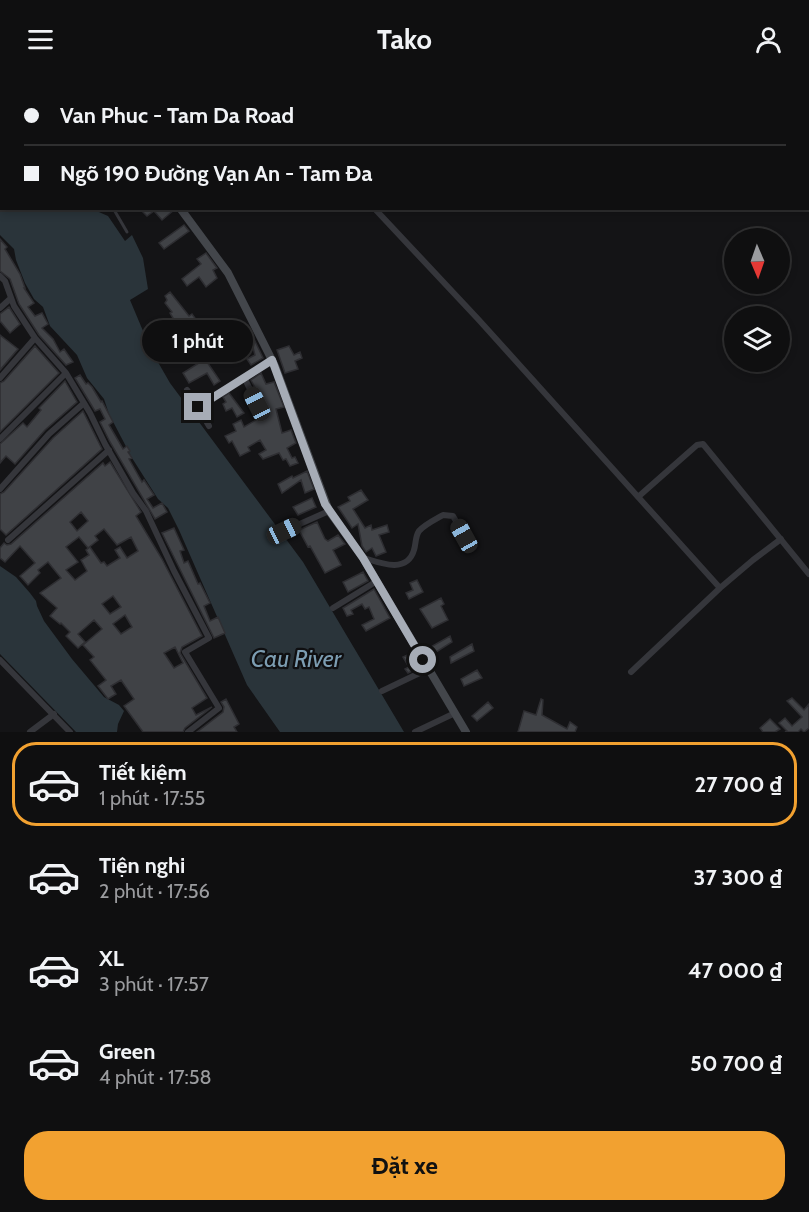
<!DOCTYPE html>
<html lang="vi">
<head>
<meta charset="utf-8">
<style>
	body { margin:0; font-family:Cabin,sans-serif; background:#181819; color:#f1f3f6; height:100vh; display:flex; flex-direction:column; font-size:22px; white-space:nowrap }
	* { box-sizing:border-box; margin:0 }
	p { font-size:20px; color:#9b9c9f }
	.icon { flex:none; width:33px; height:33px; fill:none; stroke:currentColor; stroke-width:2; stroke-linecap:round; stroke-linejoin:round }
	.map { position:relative; height:654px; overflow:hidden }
	.panel { display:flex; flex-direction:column; background:#0f0f10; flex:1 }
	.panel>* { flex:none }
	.banner { position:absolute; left:0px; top:0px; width:810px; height:132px; box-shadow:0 3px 9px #0003,0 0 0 2px #2f2f30; display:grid; align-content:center; height:132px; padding:0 24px; background:#0f0f10 }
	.needle { width:39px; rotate:178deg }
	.tools { position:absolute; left:724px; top:150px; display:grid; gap:12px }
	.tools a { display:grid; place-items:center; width:66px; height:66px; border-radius:50%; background:#0f0f10; box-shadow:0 3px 9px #0003,0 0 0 2px #2f2f30; font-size:30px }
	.end { position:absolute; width:27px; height:27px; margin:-14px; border:8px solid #a6acb6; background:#111; box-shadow:0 0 0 3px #111 }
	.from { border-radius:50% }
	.bubble { position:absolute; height:42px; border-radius:21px; background:#0f0f10; box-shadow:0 3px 9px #0003,0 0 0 2px #2f2f30; font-size:20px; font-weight:700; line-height:42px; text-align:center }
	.car { position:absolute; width:18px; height:36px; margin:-18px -9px; border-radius:8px; box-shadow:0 0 4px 2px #0007; background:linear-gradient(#222 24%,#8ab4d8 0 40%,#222 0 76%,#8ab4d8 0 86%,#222 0) }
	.banner b { display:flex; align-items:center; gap:21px; height:57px; font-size:22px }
	.banner b+b { border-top:2px solid #2f2f30 }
	.banner i { width:15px; height:15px; background:#f1f3f6 }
	ul { padding:10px 0 0; list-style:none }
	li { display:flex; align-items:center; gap:18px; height:84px; margin:0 12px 9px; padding:0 12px; border:3px solid transparent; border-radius:24px }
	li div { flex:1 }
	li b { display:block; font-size:22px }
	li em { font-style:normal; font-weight:700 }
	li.active { border-color:#f2a130 }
	li>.icon { width:54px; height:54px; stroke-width:1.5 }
	.action { display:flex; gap:12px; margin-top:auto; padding:12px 24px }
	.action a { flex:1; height:69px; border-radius:24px; background:#f2a130; color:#111; font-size:24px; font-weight:700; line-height:69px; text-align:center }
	header { display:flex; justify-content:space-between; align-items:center; height:78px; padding:0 24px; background:#0f0f10; font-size:27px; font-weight:700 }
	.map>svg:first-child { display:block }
	.water { fill:#2a343a }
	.building { fill:#404246; stroke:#2e2e32; stroke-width:1.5; fill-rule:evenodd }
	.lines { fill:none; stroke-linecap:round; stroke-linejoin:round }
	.lane { stroke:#35363b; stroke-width:3 }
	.street { stroke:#35363b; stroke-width:6 }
	.secondary { stroke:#43464b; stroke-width:8 }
	.route { stroke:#a6acb6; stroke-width:8 }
	.labels { text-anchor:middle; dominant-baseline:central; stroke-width:4.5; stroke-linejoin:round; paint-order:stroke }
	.water-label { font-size:24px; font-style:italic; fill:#7c9db2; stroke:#0f0f11 }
</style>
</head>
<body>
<header><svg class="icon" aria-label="menu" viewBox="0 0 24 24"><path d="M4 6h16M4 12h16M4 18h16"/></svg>Tako<svg class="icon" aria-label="person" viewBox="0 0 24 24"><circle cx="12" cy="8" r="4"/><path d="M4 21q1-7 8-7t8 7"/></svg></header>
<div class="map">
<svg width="809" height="654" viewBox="0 0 809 654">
	<rect width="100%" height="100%" fill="#141416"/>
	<path class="water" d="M0 41 2 130 92 131 108 138 125 163 132 157 143 180 148 211 130 222 151 272 170 305 303 484 404 654H280L247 607 179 452 168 430 158 421 132 380 109 336 104 321 87 300 77 277 50 248 43 229 34 221 25 205 16 182 14 171 0 157Z
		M0 488 16 499 30 515 36 523 37 528 44 543 72 581 104 619 119 627 124 633 118 646 117 654H76L0 576Z"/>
	<path class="building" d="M147 130H174V132L162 142 154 133 147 138 143 134Z
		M184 147 189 153 164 171 159 165Z
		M0 161 7 169 5 171 20 196 25 210H24L34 225 28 229 35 238 42 235 48 246 42 250 53 261 60 274 64 271 73 284 66 287 39 257 19 226 10 201 0 193Z
		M206 175 217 190 213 192 217 200 206 209 199 199 187 208 182 201 201 186 197 181Z
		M170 214 189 238 192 236 197 243 189 248 193 254 176 264 171 250 162 256 158 250 173 240 170 235 172 234 165 225 167 222 165 218Z
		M9 229 20 246 10 255 0 243V236Z
		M0 257 18 271 0 292Z
		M254 261 263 280 251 287 247 281 255 277 251 262Z
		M181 267 188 277 177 285 170 274Z
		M35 268 59 295 0 354V305L4 303Z
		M289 268 294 277 300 274 302 280 295 283 298 291 285 295 277 272Z
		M205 281 220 303 214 307 207 295 189 305 183 295Z
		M261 295 266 306 274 304 284 329 276 331 282 355 291 352 296 365 287 370 292 380 295 379 298 385 290 388 286 381 283 382 279 375 263 381 259 376 266 372 260 362 248 369 250 373 240 378 232 363 229 365 225 358 236 353 233 346 241 342 244 349 268 335 251 302Z
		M80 297 86 306 88 305 92 309 101 324 102 323 113 344 109 347 123 371 127 368 130 373 128 374 132 380 129 381 142 404 144 402 154 417 147 421 153 430 162 425 167 434 155 441 110 364 100 344 105 341 100 331 95 333 75 300Z
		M65 303 77 324 45 352 15 386 6 378 0 385V366L23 345 27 349 41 332 39 330Z
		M229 315 244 335 237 339 232 330 226 333 223 326 226 324 223 319Z
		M83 333 102 371 6 457 0 451V416L4 414 53 360Z
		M110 384 141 434 136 438 162 481 202 558 182 569 180 575 207 620 192 630 196 637 212 629 185 650 183 654H143L124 628 134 621 121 602 111 608 116 616 108 621 98 608 106 602 90 582 94 579 83 567 102 551 94 542 78 556 85 564 78 570 66 558 70 554 61 545 60 546 50 538 57 530 40 515 61 500 48 484 38 492 40 495 28 507 20 498 35 485 20 468 5 484 0 480V470L4 465 7 467 11 466 103 385 105 388ZM81 434 88 443 77 453 70 444ZM104 451 117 467 131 459 138 473 127 480 120 469 115 472 120 480 107 488 104 484 101 485 90 469 86 472 89 477 81 482 87 493 75 502 66 492 78 484 66 469 79 459 88 470 98 462 95 458ZM113 518 121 529 110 536 102 526ZM125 537 132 549 121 556 113 546ZM175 569 183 585 174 590 164 575Z
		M307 393 314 411 305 415 301 402 282 415 278 406 292 398 293 400Z
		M361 412 368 422 353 431 365 450 371 447 372 452 387 447 389 454 379 457 386 474 376 478 372 470 366 474 362 468 358 446 352 450 338 429 350 423 348 419Z
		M312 420 316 429 298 437 293 429Z
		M317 444 325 461 328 463 338 457 345 466 333 472 341 487 325 495 310 468 308 469 299 452Z
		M174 450 184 472 180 473 184 485 188 483 198 506 200 505 210 525 204 528 210 543 218 539 225 555 214 560 162 455Z
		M363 494 368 503 348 514 343 504Z
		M417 502 423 514 409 521 406 515 413 512 410 505Z
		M374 511 390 540 366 553 362 547 374 541 369 529 365 531 362 526 351 532 353 536 347 538 343 530Z
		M441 520 444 526 441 528 448 542 432 550 420 531Z
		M450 558 452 564 433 576 429 570Z
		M472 566 474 573 451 585 450 579Z
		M412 575 420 589 408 595 405 591 409 589 403 579Z
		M477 592 482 600 464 608 461 601Z
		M792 620 804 632 809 626V650L804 654 801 651 798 654H785L787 653 779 645 785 640 792 648 802 639 787 623Z
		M226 621 239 646 234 649 237 654H197L223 634 224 629 221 624Z
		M541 621 543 622 542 637 567 651 570 644 577 649 575 654H518L524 633 536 637Z
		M488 624 493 630 477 643 472 638Z
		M770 641 780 651 775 654H763L760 650Z"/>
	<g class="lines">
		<path class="lane" d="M113 130 127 154"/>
		<path class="street" d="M119 0 121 2
			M255 0 256 2
			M140 2 141 0
			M226 2 228 0
			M374 130 478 241 720 510 631 594
			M0 198 5 203 14 228 35 260 0 300
			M0 230 11 220
			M35 260 66 295 90 335 105 366 133 415 146 433 174 493 209 560 185 574 219 630 188 654
			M244 299 257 326
			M187 312 198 329
			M209 348 198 329 272 282
			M0 361 66 295
			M0 411 49 356 84 325
			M638 419 697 367 703 366 809 496
			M284 453 329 433
			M8 462 109 372
			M364 480C380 485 407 496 414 472 416 466 415 459 419 453 424 447 436 441 443 437L453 438 464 457
			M720 510 753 482 781 461
			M333 530 377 503
			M0 582 70 654
			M382 613 428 591
			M30 654 54 636
			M415 654 455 635"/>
		<path class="secondary" d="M45 0 47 2
			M180 130 228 195 275 288 329 433 363 480 466 654"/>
	</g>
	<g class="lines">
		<path class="route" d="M198 329 272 282 325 426 363 480 423 582"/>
	</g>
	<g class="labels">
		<g class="water-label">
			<text x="296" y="580">Cau River</text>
		</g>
	</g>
</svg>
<div class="tools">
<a><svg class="needle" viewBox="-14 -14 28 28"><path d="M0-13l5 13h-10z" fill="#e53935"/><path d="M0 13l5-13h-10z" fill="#9b9c9f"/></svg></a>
<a><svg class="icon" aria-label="layers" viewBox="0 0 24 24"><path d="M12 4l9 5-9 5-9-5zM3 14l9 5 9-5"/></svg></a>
</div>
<i class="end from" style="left:423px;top:582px"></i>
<i class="end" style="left:198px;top:329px"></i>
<div class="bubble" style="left:142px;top:242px;width:111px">1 phút</div>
<i class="car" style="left:257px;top:326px;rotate:333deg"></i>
<i class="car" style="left:284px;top:453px;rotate:65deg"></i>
<i class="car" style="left:464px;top:458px;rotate:331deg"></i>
<div class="banner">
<b><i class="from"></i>Van Phuc - Tam Da Road</b>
<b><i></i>Ngõ 190 Đường Vạn An - Tam Đa</b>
</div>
</div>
<section class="panel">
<ul>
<li class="active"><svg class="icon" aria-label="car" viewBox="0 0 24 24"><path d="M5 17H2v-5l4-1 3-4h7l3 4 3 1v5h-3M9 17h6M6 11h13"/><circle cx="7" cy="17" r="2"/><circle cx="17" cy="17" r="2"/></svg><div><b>Tiết kiệm</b><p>1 phút · 17:55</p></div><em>27 700 ₫</em></li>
<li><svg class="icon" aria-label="car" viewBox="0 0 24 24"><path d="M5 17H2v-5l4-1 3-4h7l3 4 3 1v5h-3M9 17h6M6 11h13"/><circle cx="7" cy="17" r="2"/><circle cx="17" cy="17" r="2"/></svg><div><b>Tiện nghi</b><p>2 phút · 17:56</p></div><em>37 300 ₫</em></li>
<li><svg class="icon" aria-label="car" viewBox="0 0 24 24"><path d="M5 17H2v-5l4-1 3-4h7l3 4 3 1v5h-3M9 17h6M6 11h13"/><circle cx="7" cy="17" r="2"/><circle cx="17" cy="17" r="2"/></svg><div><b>XL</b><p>3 phút · 17:57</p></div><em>47 000 ₫</em></li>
<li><svg class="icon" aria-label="car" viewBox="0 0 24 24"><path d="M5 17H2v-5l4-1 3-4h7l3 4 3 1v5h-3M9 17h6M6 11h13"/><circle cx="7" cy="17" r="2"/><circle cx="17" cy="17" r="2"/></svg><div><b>Green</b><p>4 phút · 17:58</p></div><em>50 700 ₫</em></li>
</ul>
<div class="action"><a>Đặt xe</a></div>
</section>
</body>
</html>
